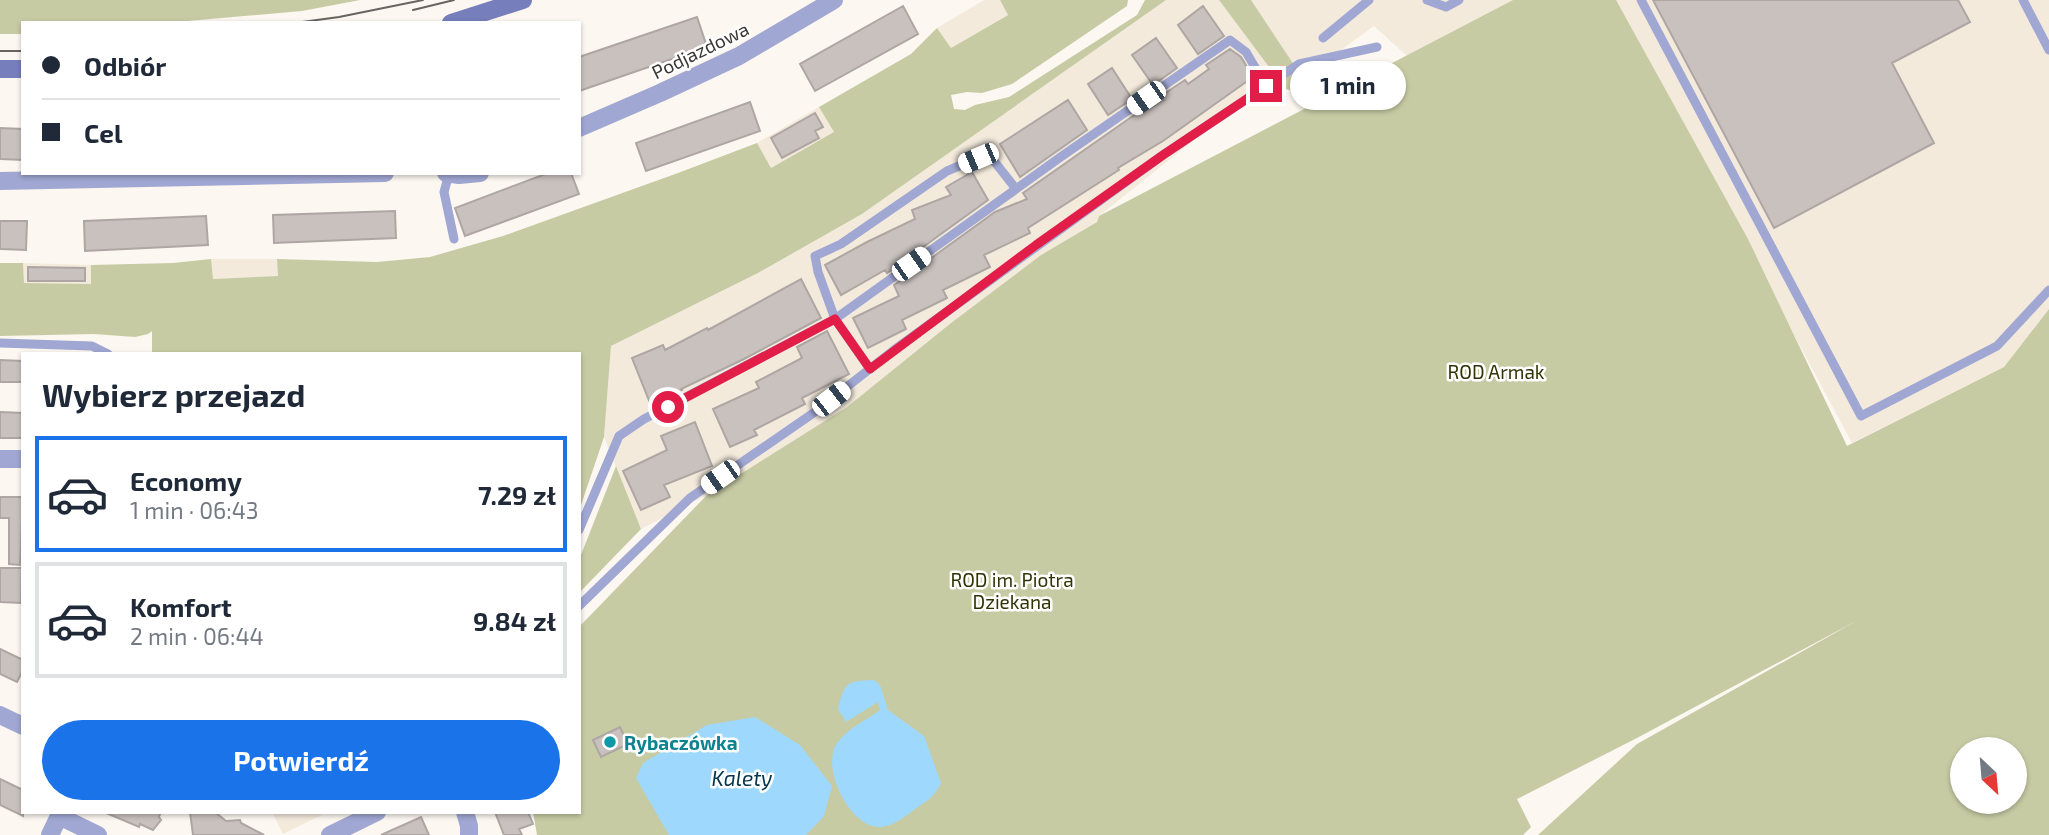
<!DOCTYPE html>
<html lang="pl">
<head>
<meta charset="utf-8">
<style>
	body { margin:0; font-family:"Exo 2",sans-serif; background:#f6f6f7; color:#1f2937; height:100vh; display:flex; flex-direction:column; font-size:26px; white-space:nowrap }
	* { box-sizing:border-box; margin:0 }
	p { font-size:23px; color:#747a83 }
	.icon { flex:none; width:38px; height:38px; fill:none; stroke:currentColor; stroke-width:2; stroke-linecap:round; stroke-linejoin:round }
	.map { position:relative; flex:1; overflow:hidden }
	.panel { position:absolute; left:21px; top:352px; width:560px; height:462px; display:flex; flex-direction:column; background:#fff; border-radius:0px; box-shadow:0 2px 5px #0004 }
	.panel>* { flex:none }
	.top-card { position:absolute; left:21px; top:21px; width:560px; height:154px; border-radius:0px; box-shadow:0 2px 5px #0004; display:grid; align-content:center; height:154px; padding:0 21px; background:#fff }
	.needle { width:46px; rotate:154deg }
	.controls { position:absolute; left:1950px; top:737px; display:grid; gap:14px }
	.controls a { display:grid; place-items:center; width:77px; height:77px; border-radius:50%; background:#fff; box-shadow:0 2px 5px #0004; font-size:35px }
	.end { position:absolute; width:32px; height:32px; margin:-16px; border:9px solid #e11d48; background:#fff; box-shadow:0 0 0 4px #fff }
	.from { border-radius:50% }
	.bubble { position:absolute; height:49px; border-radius:24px; background:#fff; box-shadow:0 2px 5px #0004; font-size:23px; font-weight:700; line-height:49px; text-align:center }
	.car { position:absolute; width:21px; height:42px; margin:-21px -10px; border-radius:9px; box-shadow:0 0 5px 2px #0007; background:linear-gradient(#fff 24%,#345 0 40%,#fff 0 76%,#345 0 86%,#fff 0) }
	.top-card b { display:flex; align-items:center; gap:24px; height:66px; font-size:26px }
	.top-card b+b { border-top:2px solid #e0e1e3 }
	.top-card i { width:18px; height:18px; background:#1f2937 }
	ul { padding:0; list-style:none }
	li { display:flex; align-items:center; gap:21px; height:116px; margin:0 14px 10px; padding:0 7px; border:4px solid #e0e1e3; border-radius:0px }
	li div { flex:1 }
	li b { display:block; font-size:26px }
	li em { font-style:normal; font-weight:700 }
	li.selected { border-color:#1a73e8 }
	li>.icon { width:63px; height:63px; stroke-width:1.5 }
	h2 { padding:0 21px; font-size:32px; line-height:84px }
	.cta { display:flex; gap:14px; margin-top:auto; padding:14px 21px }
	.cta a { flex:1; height:80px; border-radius:42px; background:#1a73e8; color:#fff; font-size:28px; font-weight:700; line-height:80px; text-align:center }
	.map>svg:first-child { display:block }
	.built { fill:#f3eadc }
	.green { fill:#c6cba4; fill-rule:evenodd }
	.water { fill:#9fd8fd }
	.building { fill:#c9c1be; stroke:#aea6a3; stroke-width:2 }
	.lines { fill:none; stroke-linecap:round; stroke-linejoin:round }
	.lane { stroke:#a0a7d2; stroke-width:9 }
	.street { stroke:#a0a7d2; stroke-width:18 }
	.secondary { stroke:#767fbc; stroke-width:18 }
	.tram { stroke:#676461; stroke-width:2 }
	.route { stroke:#e11d48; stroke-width:9 }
	.culture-dot { fill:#0f9aa8; stroke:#fff; stroke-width:2.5 }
	.labels { text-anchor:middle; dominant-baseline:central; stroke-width:5; stroke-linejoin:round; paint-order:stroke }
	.street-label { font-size:19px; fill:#393735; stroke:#fff }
	.park-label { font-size:19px; fill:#313406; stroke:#fff }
	.culture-label { font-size:19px; font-weight:bold; fill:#0d838f; stroke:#fff; text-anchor:start }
	.water-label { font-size:21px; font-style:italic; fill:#07374f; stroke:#fff }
</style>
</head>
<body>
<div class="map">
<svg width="2049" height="835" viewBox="0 0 2049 835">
	<rect width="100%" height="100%" fill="#fcf7f0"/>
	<path class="built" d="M984 0H1000L1009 14 951 48 937 28Z
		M1166 0H1219L1275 75 1099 216 1097 222 1041 255 951 323 847 407 707 495 641 529 604 437 611 346 758 273 862 214Z
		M1251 0H1513L1407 56 1374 26 1302 78Z
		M1615 0H2049V309L2004 367 1852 443Z
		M819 107 835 132 771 168 757 143Z
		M211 259H277L279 276 213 279Z
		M23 263 91 265V284L24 283Z
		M272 812H328L283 834Z"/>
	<path class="green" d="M0 0H360L302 11 164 23H23V34H0Z
		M1000 0H1128L1127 6 1012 84 982 93 967 92 951 95 954 109 965 110 975 105 1009 97 1137 15 1145 0H1166L862 214 758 273 611 346 604 437 579 511V354H152V331L148 334 135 337 94 334 0 336V263H23L24 283 91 284V265L173 263 211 259 213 279 278 276 277 259 377 262 430 257 503 236 678 173 757 143 771 168 834 132 819 107 911 54 937 28 951 48 1008 15Z
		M1219 0H1251L1302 77 1318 67 1313 80 1294 91 1281 88 1275 75Z
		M1513 0H1616L1748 239 1847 446 2004 367 2049 309V835H1538L1637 744 1858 620 1635 739 1517 799 1531 827 1523 835H537L533 812H579V627L707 495 847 407 951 323 1041 255 1097 222 1099 216ZM1962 749H2014V802H1962Z
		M616 466 641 529 579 593V560Z"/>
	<path class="water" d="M874 680 880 685 888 710 924 736 941 783C935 796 927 801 915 809 906 816 893 826 881 827 850 829 820 767 837 743 848 728 865 721 880 710L878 702 846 722 838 709C845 682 846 681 874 680Z
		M755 717 800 745 832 786 824 816 806 835H669L636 778 643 763 707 725Z"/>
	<path class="building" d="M1653 0H1958L1970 22 1892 63 1934 143 1774 228Z
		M903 6 918 34 815 91 800 64Z
		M1203 6 1224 36 1198 54 1178 25Z
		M697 17 707 47 579 91V57Z
		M1156 38 1177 68 1153 85 1132 55Z
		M1230 49 1241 57 1253 77 1163 141 1118 168 1119 170 1028 228 1030 233 984 255 990 267 943 290 947 298 902 320 906 329 868 348 853 318 899 296 894 285 995 212 1027 199 1023 193 1140 111 1142 113 1164 100 1161 96 1185 80 1188 84 1209 69 1206 65Z
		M1112 68 1132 99 1108 115 1088 84Z
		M1068 100 1087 130 1020 177 1000 144Z
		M750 102 760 131 646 171 636 143Z
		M815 113 823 127 815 131 819 138 782 158 771 138Z
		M0 128 23 129V160L0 159Z
		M972 172 988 200 887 273 885 270 841 295 825 265 867 242 915 219 912 210 951 195 946 187Z
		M548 173H571L579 194 465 236 455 208Z
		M395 211 396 238 274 243 273 215Z
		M206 216 208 245 85 251 84 221Z
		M0 221H27L26 250 0 249Z
		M28 267 85 268V281H28Z
		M801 279 821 318 744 359 681 389 682 390 650 403 632 358 663 345 665 350 707 328 708 330Z
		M827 331 849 374 802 398 805 404 754 430 757 435 730 447 713 409 759 388 756 382 802 358 797 347Z
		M0 360 23 361V382H0Z
		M0 412 23 413V438H0Z
		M695 422 712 466 664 485 670 497 641 510 623 471 667 450 661 436Z
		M0 497H23L20 565 9 564V518H0Z
		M0 568H22L21 603 0 602Z
		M0 649 23 660V670L17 682 0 674Z
		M620 727 628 744 601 757 593 740Z
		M0 779 23 790V816L0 805Z
		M104 812H161L159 817 161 820 153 830 140 824 139 827Z
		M190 812H215L226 821 240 820 241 823 264 835H193Z
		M495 812H528L533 824 519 829 522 835H504Z
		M421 817 429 835H381Z"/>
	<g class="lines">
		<path class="lane" d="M1427 0 1446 7 1459 0
			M1641 0 1861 416 1997 346 2049 290
			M2023 0 2049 50
			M1323 38 1369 0
			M449 174 444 192 454 239
			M0 343 92 346 108 354
			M870 369 835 319 818 272 815 256 841 244 947 171 978 158 994 161 1016 189
			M579 530 619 436 644 419 835 319 1062 156 1230 40 1246 52 1266 86
			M579 606 690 498 812 414 894 350 1163 155 1299 64 1377 47"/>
		<path class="street" d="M579 128 660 93 739 56 834 0
			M446 173 459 175 480 173
			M0 181 385 173
			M0 459H23
			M0 715 23 726
			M465 812 469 826V835
			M59 816 98 835
			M50 835 61 812
			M330 835 377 812"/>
		<path class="secondary" d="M451 23 523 0
			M0 69H23"/>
		<path class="tram" d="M413 10 454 0
			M295 23 339 17 423 0
			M0 51H23"/>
	</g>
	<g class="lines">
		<path class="route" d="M668 407 835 319 870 369 1036 245 1163 155 1266 86"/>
	</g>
	<circle class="culture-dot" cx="610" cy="742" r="7"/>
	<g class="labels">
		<g class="street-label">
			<text transform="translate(700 50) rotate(-26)">Podjazdowa</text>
		</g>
		<g class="park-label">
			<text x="1496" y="371">ROD Armak</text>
			<text x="1012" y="579">ROD im. Piotra<tspan x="1012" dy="22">Dziekana</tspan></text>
		</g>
		<g class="culture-label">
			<text x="624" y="742">Rybaczówka</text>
		</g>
		<g class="water-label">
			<text x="742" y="777">Kalety</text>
		</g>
	</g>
</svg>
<div class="controls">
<a><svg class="needle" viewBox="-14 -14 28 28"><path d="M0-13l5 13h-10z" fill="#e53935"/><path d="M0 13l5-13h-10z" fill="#747a83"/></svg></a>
</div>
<i class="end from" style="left:668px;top:407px"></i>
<i class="end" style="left:1266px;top:86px"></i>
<div class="bubble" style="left:1290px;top:61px;width:116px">1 min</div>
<i class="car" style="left:1146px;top:98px;rotate:235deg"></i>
<i class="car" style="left:978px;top:158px;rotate:247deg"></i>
<i class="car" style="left:911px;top:264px;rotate:55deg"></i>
<i class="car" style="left:831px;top:399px;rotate:52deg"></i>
<i class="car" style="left:720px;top:477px;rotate:235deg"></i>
<div class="top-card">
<b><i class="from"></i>Odbiór</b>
<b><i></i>Cel</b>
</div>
<section class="panel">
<h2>Wybierz przejazd</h2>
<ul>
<li class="selected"><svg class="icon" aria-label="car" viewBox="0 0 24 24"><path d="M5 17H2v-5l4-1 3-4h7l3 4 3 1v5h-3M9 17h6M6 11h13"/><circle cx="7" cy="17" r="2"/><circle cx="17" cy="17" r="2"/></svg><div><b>Economy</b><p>1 min · 06:43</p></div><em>7.29 zł</em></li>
<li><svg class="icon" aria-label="car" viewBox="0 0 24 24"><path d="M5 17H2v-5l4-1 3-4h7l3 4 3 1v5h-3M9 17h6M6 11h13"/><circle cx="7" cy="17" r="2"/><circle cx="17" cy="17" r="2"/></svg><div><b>Komfort</b><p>2 min · 06:44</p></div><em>9.84 zł</em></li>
</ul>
<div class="cta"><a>Potwierdź</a></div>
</section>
</div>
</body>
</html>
